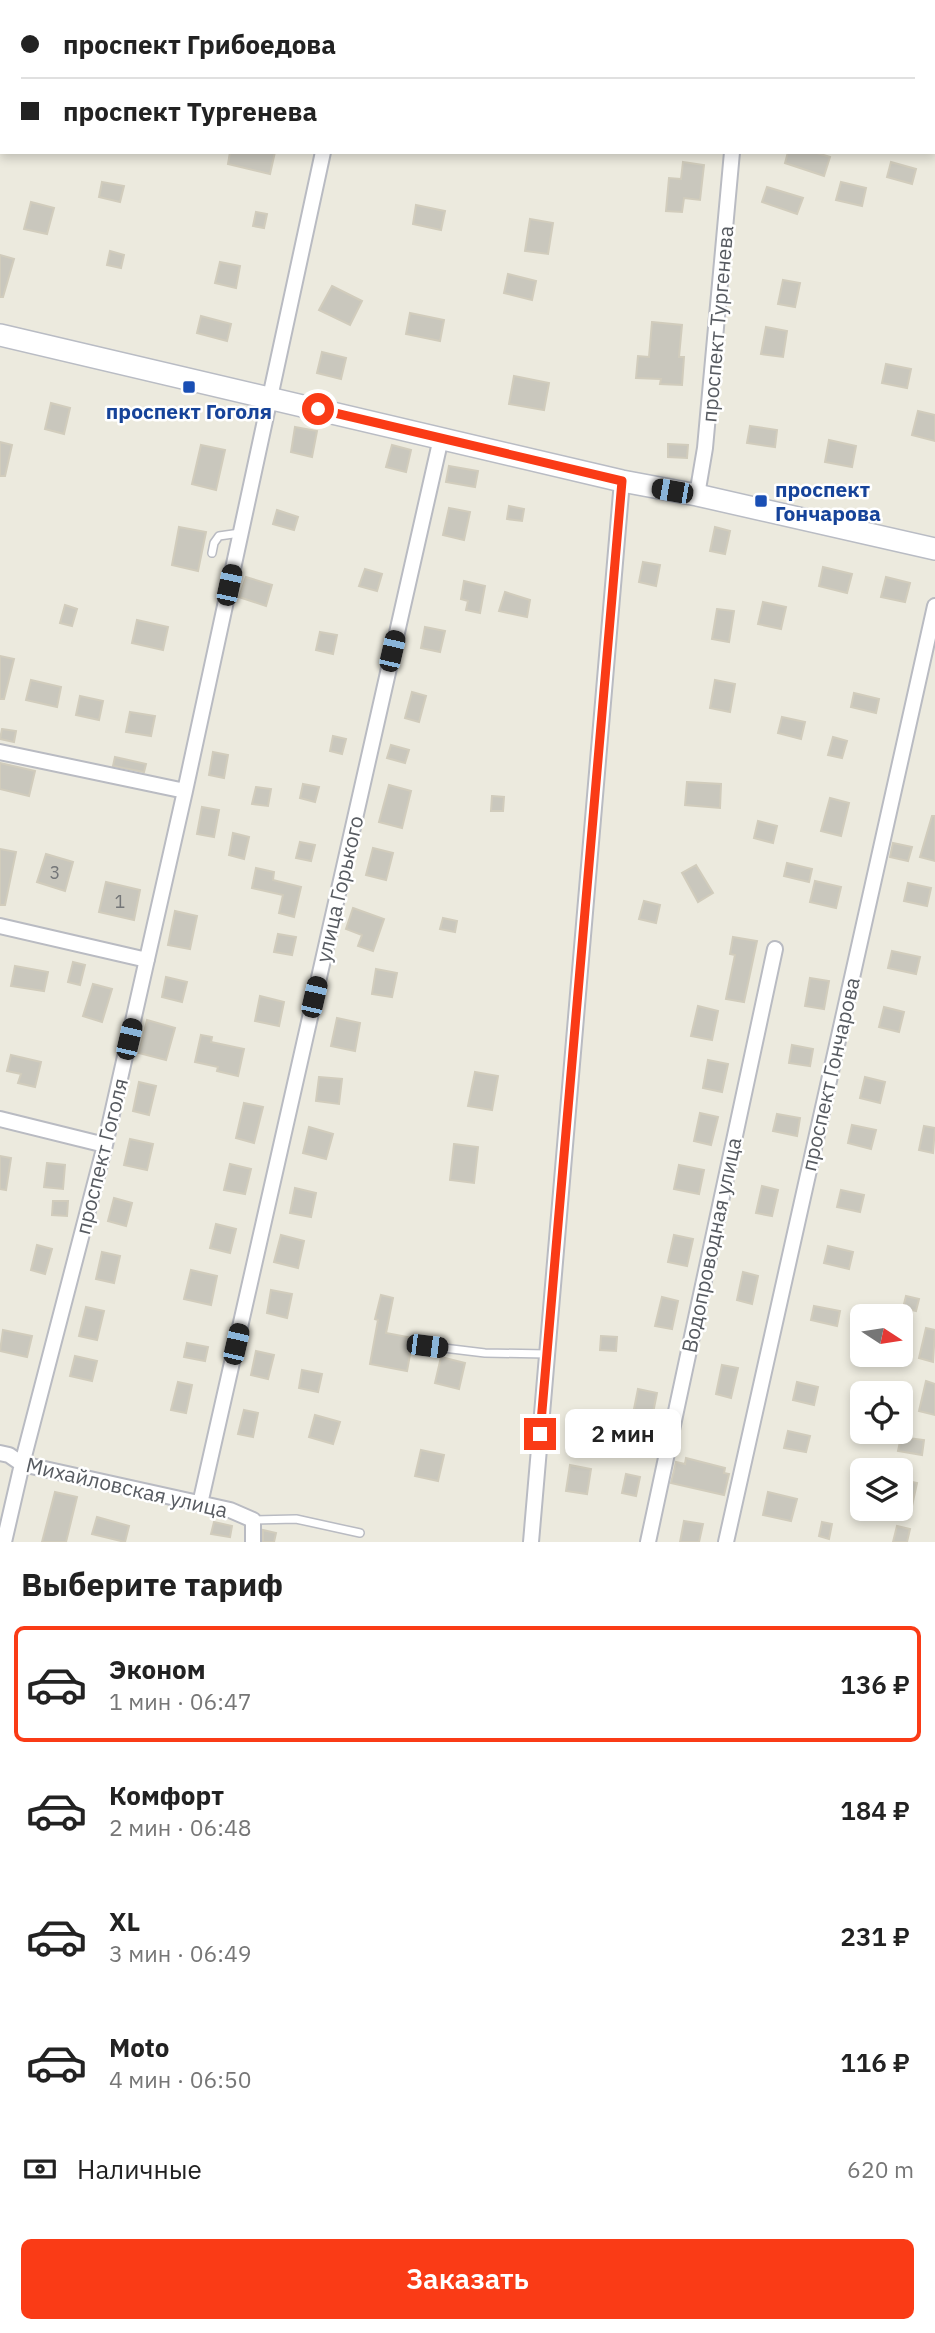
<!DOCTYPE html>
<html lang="ru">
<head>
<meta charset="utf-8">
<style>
	body { margin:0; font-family:"IBM Plex Sans",sans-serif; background:#f2f2f2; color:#222; height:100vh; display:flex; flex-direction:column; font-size:26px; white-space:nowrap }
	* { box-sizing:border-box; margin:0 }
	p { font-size:23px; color:#767676 }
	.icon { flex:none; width:38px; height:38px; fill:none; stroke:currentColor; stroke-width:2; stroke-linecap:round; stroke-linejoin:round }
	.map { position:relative; height:1542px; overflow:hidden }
	.sheet { display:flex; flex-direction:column; background:#fff; flex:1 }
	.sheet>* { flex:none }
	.banner { position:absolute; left:0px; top:0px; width:936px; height:154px; box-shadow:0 4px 10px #0003; display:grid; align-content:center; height:154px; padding:0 21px; background:#fff }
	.needle { width:46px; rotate:102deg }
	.tools { position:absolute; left:850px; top:1304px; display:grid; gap:14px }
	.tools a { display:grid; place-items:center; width:63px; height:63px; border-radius:10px; background:#fff; box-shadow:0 4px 10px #0003; font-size:35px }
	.end { position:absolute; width:32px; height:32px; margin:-16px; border:9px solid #fa3b16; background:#fff; box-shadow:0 0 0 4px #fff }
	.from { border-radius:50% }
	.bubble { position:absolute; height:49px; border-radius:10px; background:#fff; box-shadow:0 4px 10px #0003; font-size:23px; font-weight:600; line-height:49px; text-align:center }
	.car { position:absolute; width:21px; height:42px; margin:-21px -10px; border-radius:9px; box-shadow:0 0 5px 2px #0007; background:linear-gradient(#222 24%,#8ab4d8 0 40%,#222 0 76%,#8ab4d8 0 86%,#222 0) }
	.banner b { display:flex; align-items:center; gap:24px; height:66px; font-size:26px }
	.banner b+b { border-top:2px solid #e0e0e0 }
	.banner i { width:18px; height:18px; background:#222 }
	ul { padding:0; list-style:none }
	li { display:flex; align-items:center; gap:21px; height:116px; margin:0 14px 10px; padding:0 7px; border:4px solid transparent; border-radius:10px }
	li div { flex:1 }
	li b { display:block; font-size:26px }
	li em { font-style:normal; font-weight:600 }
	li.active { border-color:#fa3b16 }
	li>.icon { width:63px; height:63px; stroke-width:1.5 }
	h2 { padding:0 21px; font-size:32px; line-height:84px }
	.pay { display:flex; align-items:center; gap:18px; height:77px; padding:0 21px; font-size:26px }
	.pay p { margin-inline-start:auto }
	.primary-button { display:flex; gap:14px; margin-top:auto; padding:14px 21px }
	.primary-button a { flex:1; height:80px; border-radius:10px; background:#fa3b16; color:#fff; font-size:28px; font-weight:600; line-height:80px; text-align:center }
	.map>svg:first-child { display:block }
	.building { fill:#c9c7bd; stroke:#d1ccbc; stroke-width:2 }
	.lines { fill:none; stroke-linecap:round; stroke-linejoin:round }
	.lane-casing { stroke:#b9bbc2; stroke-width:10 }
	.street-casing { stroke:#b9bbc2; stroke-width:18 }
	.secondary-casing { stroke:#b9bcc4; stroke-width:24 }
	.lane { stroke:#fff; stroke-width:7 }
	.street { stroke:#fff; stroke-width:14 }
	.secondary { stroke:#fff; stroke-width:21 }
	.route { stroke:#fa3b16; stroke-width:9 }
	.transit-dot { fill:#1a4fb4; stroke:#fff; stroke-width:2.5 }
	.labels { text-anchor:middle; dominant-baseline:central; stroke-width:5; stroke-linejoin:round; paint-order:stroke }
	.number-label { font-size:18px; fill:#747678 }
	.street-label { font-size:21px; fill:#575b61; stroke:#fff }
	.transit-label { font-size:21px; font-weight:bold; fill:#164399; stroke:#fff }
</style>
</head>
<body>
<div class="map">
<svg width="935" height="1542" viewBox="0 0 935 1542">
	<rect width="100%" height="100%" fill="#eceade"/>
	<path class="building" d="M230 152H275L270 174 228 164Z
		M788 152H814L830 157 824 176 785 163Z
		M683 162 704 165 700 200 684 198 682 212 666 211 669 178 681 179Z
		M891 162 916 169 912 184 887 177Z
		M102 182 124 186 120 202 99 197Z
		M841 182 866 188 862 206 836 200Z
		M767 187 803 198 797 214 762 202Z
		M31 202 54 208 47 234 24 229Z
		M416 205 445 211 441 230 413 224Z
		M256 212 267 214 264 228 253 226Z
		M530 219 553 223 548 254 525 251Z
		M110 251 124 255 121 268 107 265Z
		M0 255 14 259 3 297H0Z
		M220 262 240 266 236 288 215 283Z
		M508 274 536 281 532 300 504 293Z
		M783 280 800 283 795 307 778 304Z
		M332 286 362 301 350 325 319 310Z
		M410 313 444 320 440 341 406 334Z
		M201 316 231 324 227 341 197 333Z
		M652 322 682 325 679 357H684L682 385 660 384 661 379 636 378 638 356 649 357Z
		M766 327 787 331 783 357 761 354Z
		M322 352 346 358 341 379 317 373Z
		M886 364 911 369 907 388 882 383Z
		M514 376 549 383 544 410 509 404Z
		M51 403 70 408 64 434 45 429Z
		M918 411 935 415V441L912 435Z
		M750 426 777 430 775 447 747 443Z
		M295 427 317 431 312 457 291 452Z
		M829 440 856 446 852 467 825 462Z
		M0 442 12 445 5 476H0Z
		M668 444 688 445 687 458 668 457Z
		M201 445 225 450 216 490 192 484Z
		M392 445 411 450 406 472 386 467Z
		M449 466 478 471 475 487 446 482Z
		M509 506 524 509 522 521 507 519Z
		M449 508 470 512 464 540 443 535Z
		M277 510 298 517 294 530 273 524Z
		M179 527 206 532 198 571 172 565Z
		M715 527 730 531 725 554 710 551Z
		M643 562 660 565 656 586 639 582Z
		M823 567 852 574 847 593 819 586Z
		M365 569 382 574 377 591 359 586Z
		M246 577 272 585 266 606 239 597Z
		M886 577 910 583 905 602 881 597Z
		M464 581 485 586 480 613 466 610 468 601 461 599Z
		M505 592 530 600 527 617 499 611Z
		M763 602 786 607 781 629 758 624Z
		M65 605 77 609 72 626 60 623Z
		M717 609 734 611 729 642 712 639Z
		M137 620 168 627 163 650 132 643Z
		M425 627 445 631 440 652 421 648Z
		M320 632 337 635 333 654 316 650Z
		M0 656 14 659 4 699H0Z
		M31 680 61 687 57 707 26 700Z
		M715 680 735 684 730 712 710 708Z
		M412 692 426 696 419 722 405 718Z
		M854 693 879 699 876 713 851 707Z
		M80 696 103 701 99 720 76 715Z
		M130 712 155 716 151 736 126 732Z
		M782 717 805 722 801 739 778 733Z
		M2 729 16 731 14 742 0 739Z
		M333 736 346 739 342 754 330 751Z
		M833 737 847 741 842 758 828 755Z
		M391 745 409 750 405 763 387 758Z
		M213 752 228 755 224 778 209 775Z
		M115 757 146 764 144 772 113 766Z
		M0 763 35 771 29 796 0 789Z
		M687 782 721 784 720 808 685 805Z
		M303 784 319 787 315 802 300 798Z
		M389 785 411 791 402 828 379 822Z
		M256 787 271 789 268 806 252 804Z
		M492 796 504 797 503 811H491Z
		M830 798 849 803 841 836 821 831Z
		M202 807 219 810 214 837 197 834Z
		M932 816H935V861L920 857Z
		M758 821 777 826 773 843 754 838Z
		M233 833 249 837 244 859 229 855Z
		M300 842 315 845 311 861 296 858Z
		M893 843 912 847 908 861 890 857Z
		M373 848 393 853 386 880 366 875Z
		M0 849 16 852 5 905H0Z
		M46 854 73 862 65 891 37 882Z
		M787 863 812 869 809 882 784 876Z
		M696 865 713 893 698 902 682 873Z
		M256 868 274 872 273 880 301 887 294 917 279 913 283 895 252 888Z
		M815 881 841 887 836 908 810 902Z
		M106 882 140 890 134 920 99 912Z
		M908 883 931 888 927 906 904 901Z
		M644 901 660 905 656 923 639 919Z
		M353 908 384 919 373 951 358 946 362 935 346 929Z
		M175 911 197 916 190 949 168 945Z
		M443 918 457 921 455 932 440 929Z
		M278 934 296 937 292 955 274 952Z
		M733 937 757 941 744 1002 726 999 735 955 730 954Z
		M892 951 920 957 916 974 888 968Z
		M73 962 85 965 80 985 68 982Z
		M15 966 48 972 44 991 11 986Z
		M376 969 397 973 392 997 372 994Z
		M166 977 187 982 182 1002 162 997Z
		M810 978 829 981 824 1009 805 1006Z
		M93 984 112 989 102 1022 83 1016Z
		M260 996 284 1002 279 1026 255 1021Z
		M698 1006 718 1011 712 1040 691 1036Z
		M884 1007 904 1012 899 1032 879 1027Z
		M337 1018 360 1023 355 1051 331 1046Z
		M147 1020 175 1028 166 1060 139 1053Z
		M201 1035 212 1037 211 1042 244 1049 238 1076 217 1071 218 1067 195 1062Z
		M792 1045 813 1049 810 1066 789 1063Z
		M11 1055 41 1062 35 1087 18 1083 21 1074 7 1071Z
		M708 1060 728 1064 722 1092 703 1088Z
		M475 1072 498 1076 492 1110 468 1106Z
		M319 1077 342 1079 339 1104 316 1101Z
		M865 1077 885 1082 880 1103 860 1098Z
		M139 1082 156 1086 149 1115 133 1111Z
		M244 1103 263 1107 254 1143 236 1138Z
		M700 1113 718 1117 711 1145 694 1141Z
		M777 1114 800 1118 797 1136 773 1131Z
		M852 1125 876 1130 871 1149 848 1143Z
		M924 1126 935 1128 933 1153 919 1150Z
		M309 1127 333 1134 326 1159 303 1153Z
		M130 1139 153 1144 147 1170 124 1165Z
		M454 1144 478 1147 474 1183 450 1180Z
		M0 1156 11 1158 6 1190 0 1189Z
		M47 1163 65 1165 63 1189 44 1187Z
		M230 1164 251 1169 245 1194 224 1190Z
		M679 1165 704 1170 699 1194 674 1189Z
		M762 1186 778 1190 772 1216 756 1213Z
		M295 1188 316 1193 311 1217 290 1213Z
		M841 1190 864 1195 860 1212 837 1207Z
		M114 1198 132 1203 126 1226 108 1221Z
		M53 1201H68L67 1216 52 1215Z
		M216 1224 236 1229 230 1253 210 1248Z
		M281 1235 304 1241 298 1268 274 1262Z
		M674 1235 693 1239 687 1266 668 1262Z
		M37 1245 52 1249 45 1274 31 1270Z
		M828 1246 853 1252 849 1269 824 1263Z
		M102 1252 120 1256 114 1283 96 1279Z
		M191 1270 217 1276 211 1305 184 1299Z
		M743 1272 758 1276 752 1304 737 1300Z
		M271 1290 292 1294 287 1318 267 1313Z
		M381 1295 393 1298 386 1333 413 1338 407 1371 370 1364 378 1320 375 1319Z
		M906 1296 919 1299 916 1311 903 1308Z
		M662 1297 678 1301 672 1329 655 1326Z
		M814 1306 840 1311 837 1326 811 1320Z
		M86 1307 104 1311 97 1340 79 1336Z
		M926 1328 935 1330 933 1362 919 1358Z
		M3 1330 32 1336 27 1357 0 1351Z
		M601 1336 617 1337 616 1351 600 1350Z
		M187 1343 208 1347 205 1361 184 1357Z
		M256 1351 274 1355 268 1379 251 1375Z
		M75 1356 97 1361 92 1381 70 1376Z
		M441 1357 465 1363 459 1389 435 1383Z
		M722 1365 738 1368 731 1398 716 1394Z
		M302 1370 322 1374 318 1392 299 1388Z
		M926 1381 935 1384V1415L919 1411Z
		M178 1382 192 1385 186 1413 171 1410Z
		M797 1382 818 1387 814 1405 793 1400Z
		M638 1389 657 1393 652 1418 633 1414Z
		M244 1410 258 1413 253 1437 238 1434Z
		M315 1415 340 1422 333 1444 309 1437Z
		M788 1431 810 1436 806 1452 784 1448Z
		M901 1437 924 1440 922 1455 898 1451Z
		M421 1450 444 1455 438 1481 415 1476Z
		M686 1458 725 1468 724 1473 729 1474 724 1495 671 1483 676 1462 685 1464Z
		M570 1465 591 1469 587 1494 566 1491Z
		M626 1474 640 1477 636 1496 622 1493Z
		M903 1480 917 1483 912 1506 901 1504Z
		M55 1492 77 1497 66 1542H42Z
		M768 1492 797 1499 791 1521 763 1515Z
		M97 1517 129 1526 125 1542 92 1534Z
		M684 1521 703 1524 699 1542H680Z
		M214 1522 232 1526 230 1537 211 1534Z
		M822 1522 832 1524 829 1539 819 1536Z
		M897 1526 910 1529 907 1542H893Z
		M263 1530 276 1533 274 1542H263Z"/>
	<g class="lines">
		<defs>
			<path id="lane" d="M212 553 214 543 219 536 240 533
				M427 1346 485 1353 547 1354
				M253 1520 296 1519 360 1533"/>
			<path id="street" d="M5 2 6 0
				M357 2V0
				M746 2V0
				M0 24 2 17
				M697 495 705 448 732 152
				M0 752 185 791
				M0 926 147 960
				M0 1119 105 1145
				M0 1453 9 1455 22 1464 230 1510 253 1520V1542
				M200 1504 441 438
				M4 1542 22 1464 105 1145 185 791 323 152
				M531 1542 622 481
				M648 1542 775 949
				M726 1542 935 606"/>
			<path id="secondary" d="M0 335 622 481 697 495 935 549"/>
		</defs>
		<use href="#lane" class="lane-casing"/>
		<use href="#street" class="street-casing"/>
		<use href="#secondary" class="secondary-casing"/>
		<use href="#lane" class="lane"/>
		<use href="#street" class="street"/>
		<use href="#secondary" class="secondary"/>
	</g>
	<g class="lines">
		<path class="route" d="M318 409 622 481 540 1434"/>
	</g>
	<g class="transit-dot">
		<rect x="182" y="380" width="14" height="14" rx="3.5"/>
		<rect x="754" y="494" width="14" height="14" rx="3.5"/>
	</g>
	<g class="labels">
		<g class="number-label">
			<text x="55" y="872">3</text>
			<text x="120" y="901">1</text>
		</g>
		<g class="street-label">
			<text transform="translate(717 324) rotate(-85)">проспект Тургенева</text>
			<text transform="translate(339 889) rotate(-77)">улица Горького</text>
			<text transform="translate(830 1074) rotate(-77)">проспект Гончарова</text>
			<text transform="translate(101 1156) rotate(-76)">проспект Гоголя</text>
			<text transform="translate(711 1245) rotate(-78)">Водопроводная улица</text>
			<text transform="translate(127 1487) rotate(13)">Михайловская улица</text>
		</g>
		<g class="transit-label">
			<text x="189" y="411">проспект Гоголя</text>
			<text x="775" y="489" text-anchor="start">проспект<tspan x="775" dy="24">Гончарова</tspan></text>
		</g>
	</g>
</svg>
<div class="tools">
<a><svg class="needle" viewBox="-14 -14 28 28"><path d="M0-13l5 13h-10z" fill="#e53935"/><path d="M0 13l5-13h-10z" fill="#767676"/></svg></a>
<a><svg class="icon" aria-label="locate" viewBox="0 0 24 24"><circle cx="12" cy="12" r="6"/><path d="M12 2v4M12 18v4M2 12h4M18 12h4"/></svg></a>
<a><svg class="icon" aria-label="layers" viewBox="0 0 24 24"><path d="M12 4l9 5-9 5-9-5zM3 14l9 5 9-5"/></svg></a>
</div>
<i class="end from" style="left:318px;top:409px"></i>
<i class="end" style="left:540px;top:1434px"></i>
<div class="bubble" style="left:565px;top:1409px;width:116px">2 мин</div>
<i class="car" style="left:672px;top:491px;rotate:280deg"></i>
<i class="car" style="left:229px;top:585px;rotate:12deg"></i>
<i class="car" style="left:392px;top:651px;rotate:13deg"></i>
<i class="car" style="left:314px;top:997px;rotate:13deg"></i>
<i class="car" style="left:129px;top:1039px;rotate:13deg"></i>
<i class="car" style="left:236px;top:1344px;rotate:13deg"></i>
<i class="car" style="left:427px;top:1346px;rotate:97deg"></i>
<div class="banner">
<b><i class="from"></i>проспект Грибоедова</b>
<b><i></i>проспект Тургенева</b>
</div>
</div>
<section class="sheet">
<h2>Выберите тариф</h2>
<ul>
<li class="active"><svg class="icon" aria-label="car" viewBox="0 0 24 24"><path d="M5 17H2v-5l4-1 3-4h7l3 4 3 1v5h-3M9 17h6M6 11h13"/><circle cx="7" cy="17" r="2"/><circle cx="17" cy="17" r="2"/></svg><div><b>Эконом</b><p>1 мин · 06:47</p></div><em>136 ₽</em></li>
<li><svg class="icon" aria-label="car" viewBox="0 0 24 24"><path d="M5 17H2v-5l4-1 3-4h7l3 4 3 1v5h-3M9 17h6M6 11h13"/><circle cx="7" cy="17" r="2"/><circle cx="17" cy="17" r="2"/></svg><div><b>Комфорт</b><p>2 мин · 06:48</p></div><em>184 ₽</em></li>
<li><svg class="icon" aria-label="car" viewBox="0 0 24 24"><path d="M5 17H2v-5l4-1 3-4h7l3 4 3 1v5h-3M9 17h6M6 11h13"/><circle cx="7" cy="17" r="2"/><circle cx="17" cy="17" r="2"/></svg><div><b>XL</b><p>3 мин · 06:49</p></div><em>231 ₽</em></li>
<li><svg class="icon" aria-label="car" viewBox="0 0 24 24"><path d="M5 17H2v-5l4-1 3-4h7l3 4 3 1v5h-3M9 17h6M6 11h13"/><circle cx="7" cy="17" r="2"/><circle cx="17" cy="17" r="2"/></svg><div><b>Moto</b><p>4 мин · 06:50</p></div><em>116 ₽</em></li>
</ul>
<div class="pay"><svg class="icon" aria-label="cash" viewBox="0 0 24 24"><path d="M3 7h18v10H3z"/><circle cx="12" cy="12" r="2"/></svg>Наличные<p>620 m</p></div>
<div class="primary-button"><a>Заказать</a></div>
</section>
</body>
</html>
